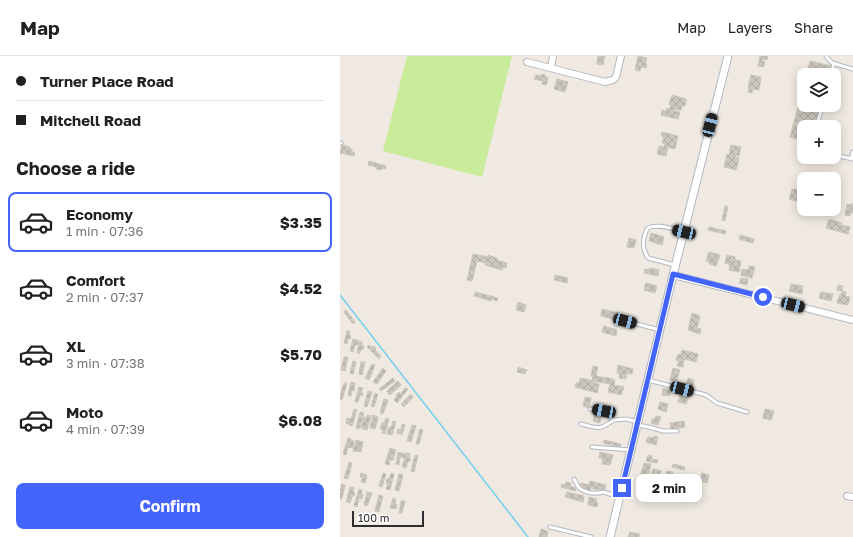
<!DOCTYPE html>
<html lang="en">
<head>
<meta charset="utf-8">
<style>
	body { margin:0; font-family:"Golos Text",sans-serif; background:#f2f2f2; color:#202124; height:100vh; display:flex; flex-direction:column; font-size:15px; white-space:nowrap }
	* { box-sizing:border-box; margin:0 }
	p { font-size:13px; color:#757577 }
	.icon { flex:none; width:22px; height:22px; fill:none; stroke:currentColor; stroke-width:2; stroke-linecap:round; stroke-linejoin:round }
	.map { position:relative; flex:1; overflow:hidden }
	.details { display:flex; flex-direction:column; background:#fff; width:340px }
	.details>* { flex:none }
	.banner { display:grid; align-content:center; height:88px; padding:0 16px; background:#fff }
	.tools { position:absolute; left:457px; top:12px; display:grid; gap:8px }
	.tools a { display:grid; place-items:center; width:44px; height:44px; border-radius:8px; background:#fff; box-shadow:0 2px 10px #0003; font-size:20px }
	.scale { position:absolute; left:12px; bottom:10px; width:72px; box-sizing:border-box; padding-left:4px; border:2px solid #2e2e2e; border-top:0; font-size:11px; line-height:14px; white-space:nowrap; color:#2e2e2e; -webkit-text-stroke:3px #fff; paint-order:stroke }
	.end { position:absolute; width:18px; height:18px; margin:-9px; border:5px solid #4264fb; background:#fff; box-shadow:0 0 0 2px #fff }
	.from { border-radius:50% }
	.bubble { position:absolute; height:28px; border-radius:8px; background:#fff; box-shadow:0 2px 10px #0003; font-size:13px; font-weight:700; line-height:28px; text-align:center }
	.car { position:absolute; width:12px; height:24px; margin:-12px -6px; border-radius:5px; box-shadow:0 0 3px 1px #0007; background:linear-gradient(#222 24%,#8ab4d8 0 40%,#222 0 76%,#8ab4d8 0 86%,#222 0) }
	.banner b { display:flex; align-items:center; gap:14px; height:38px; font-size:15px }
	.banner b+b { border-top:1px solid #e0e0e0 }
	.banner i { width:10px; height:10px; background:#202124 }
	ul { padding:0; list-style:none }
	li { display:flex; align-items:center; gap:12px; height:60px; margin:0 8px 6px; padding:0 8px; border:2px solid transparent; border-radius:8px }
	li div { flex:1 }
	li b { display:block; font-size:15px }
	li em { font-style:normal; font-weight:700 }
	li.selected { border-color:#4264fb }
	li>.icon { width:36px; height:36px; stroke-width:1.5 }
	h2 { padding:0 16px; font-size:18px; line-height:48px }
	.primary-button { display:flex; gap:8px; margin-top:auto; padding:8px 16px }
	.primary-button a { flex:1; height:46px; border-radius:8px; background:#4264fb; color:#fff; font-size:16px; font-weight:700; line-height:46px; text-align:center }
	header { display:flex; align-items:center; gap:24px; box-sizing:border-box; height:56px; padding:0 20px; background:#fff; border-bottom:1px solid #e0e0e0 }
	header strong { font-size:19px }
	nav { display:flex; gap:22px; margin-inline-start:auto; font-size:14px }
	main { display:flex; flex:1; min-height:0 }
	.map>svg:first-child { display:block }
	.pitch { fill:#c9ec9a }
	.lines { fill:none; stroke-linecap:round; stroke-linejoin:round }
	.stream { stroke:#75cff0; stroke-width:1.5 }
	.building { fill:url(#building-cross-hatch); stroke:#cbc5ba }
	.service-casing { stroke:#b4b7c1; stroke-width:5 }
	.minor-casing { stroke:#b4b7c1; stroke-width:8 }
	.tertiary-casing { stroke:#b4b7c1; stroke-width:9 }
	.service { stroke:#fff; stroke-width:3 }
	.minor { stroke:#fff; stroke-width:6 }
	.tertiary { stroke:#fff; stroke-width:7 }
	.route { stroke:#4264fb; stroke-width:5 }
</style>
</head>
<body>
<header>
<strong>Map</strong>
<nav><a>Map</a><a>Layers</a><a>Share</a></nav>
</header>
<main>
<section class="details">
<div class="banner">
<b><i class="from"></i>Turner Place Road</b>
<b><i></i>Mitchell Road</b>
</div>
<h2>Choose a ride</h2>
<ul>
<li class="selected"><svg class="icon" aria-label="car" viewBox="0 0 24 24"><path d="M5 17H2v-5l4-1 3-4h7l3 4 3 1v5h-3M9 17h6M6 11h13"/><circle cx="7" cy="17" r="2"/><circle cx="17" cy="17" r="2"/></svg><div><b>Economy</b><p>1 min · 07:36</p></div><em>$3.35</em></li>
<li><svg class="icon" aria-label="car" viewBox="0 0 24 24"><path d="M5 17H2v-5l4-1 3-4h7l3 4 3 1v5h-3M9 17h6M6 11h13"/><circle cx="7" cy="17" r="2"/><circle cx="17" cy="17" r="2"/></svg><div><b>Comfort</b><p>2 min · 07:37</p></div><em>$4.52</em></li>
<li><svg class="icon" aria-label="car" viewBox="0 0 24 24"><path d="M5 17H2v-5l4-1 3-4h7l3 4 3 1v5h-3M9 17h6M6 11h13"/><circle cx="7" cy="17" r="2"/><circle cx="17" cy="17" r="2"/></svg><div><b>XL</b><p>3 min · 07:38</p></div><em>$5.70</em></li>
<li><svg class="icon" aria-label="car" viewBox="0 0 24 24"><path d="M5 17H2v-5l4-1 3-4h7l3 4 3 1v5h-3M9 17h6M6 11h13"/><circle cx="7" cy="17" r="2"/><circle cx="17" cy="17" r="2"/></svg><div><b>Moto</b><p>4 min · 07:39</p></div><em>$6.08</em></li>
</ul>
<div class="primary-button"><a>Confirm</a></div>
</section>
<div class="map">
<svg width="513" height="481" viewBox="0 0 513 481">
	<defs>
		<pattern id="building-cross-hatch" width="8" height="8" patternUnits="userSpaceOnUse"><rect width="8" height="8" fill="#cbc7bf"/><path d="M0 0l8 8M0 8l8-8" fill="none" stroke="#afaba4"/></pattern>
	</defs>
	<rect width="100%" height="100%" fill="#efe9e1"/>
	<path class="pitch" d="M67 0H172L142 121 43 95Z"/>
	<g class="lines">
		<path class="stream" d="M0 239 188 481"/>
	</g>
	<path class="building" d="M258 0H265L263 9 257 8Z
		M298 0 307 2 305 7 307 8 306 12 301 11 300 15 295 14Z
		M420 0H428L427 4 423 3 422 5 425 6 423 11 418 10Z
		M470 5 491 10 489 19H467Z
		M201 18 205 19V21L208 22 206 29 202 28 203 25 194 23 196 19 201 20Z
		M411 19 421 21 419 34 413 33 412 37 408 36 409 32 408 31Z
		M217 23 228 26 225 36 214 33Z
		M464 29V49H481L475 71H464V85L450 81Z
		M332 39 346 43 345 50H342L341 54 334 53V55L340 56 338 63 321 59 322 54 326 55 327 52 330 53 331 49H329Z
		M322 76 338 80 335 93 328 91 326 100 317 98 319 90 324 91 325 88 322 87 324 81 321 80Z
		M2 89 10 91V93H12V96L15 97 14 100 0 97Z
		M391 89 401 91 399 100 395 99V101L399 102 396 114 384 111 387 98 389 99Z
		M29 105 46 110 45 113 41 112V114L36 113V111L28 109Z
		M452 133 464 135V147L449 143Z
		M512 147H513V157H510V160L505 159 507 148 512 149Z
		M385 150H388L385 165 382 164Z
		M489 163 502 167 501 169 510 171 508 178 486 172Z
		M369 171 386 175 385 178 368 174Z
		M311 177 324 181 322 189 309 185Z
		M400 179 414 183 413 187 399 183Z
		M289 182 296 184 294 192 287 191Z
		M369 196 380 199 376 210 369 208 370 206 366 205Z
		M133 198 148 201V199L157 202V204L167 207 166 212 163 211 162 214 145 209 146 207 137 205 132 225 127 224Z
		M387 199 395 201V204L401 205 399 216 389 214 390 209 385 207Z
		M409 210 415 211 412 222 401 219 402 213 408 214Z
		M310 212 319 214 318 220 304 217 305 213 309 214Z
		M215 219 228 222 227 227 214 224Z
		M401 222 408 223 407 229 399 227Z
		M306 227 317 230 315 237 304 234Z
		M451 228 463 230 462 238 449 235Z
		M498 229 503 230 502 235 506 236 505 240 510 241 508 249 497 247 500 238 501 239 502 235 497 234Z
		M135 236 158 242 157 245 152 243 151 245 134 240Z
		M481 236 493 238 491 245 479 242Z
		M178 246 186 249 184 256 176 254Z
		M262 253 279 257 277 264 261 260Z
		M6 254 15 266 13 268 4 256Z
		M352 257 360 260 357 272 361 273 360 278 348 274Z
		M264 270 277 274 276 280 262 276Z
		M7 275H10L9 279 11 280 10 283H8L7 288 4 287Z
		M13 283 18 284 17 289H15L13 296 10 295Z
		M19 285 22 286 21 290H24L23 294 21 293 20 297H17Z
		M29 289 32 291 33 290 36 292 35 294 41 300 39 303 27 291Z
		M342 294 358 298 356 306 344 303 343 311 337 310 339 305 336 304 338 298 341 299Z
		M4 301H8L5 315 1 314Z
		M13 305 16 306 13 318 10 317Z
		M21 306H25L22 319 19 318Z
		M32 308 35 309 29 324 25 322Z
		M278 309 293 313 292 318 287 317 286 323 279 322 280 318 277 317Z
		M253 310 258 311 256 320 265 322 264 327 252 325 253 320 251 319Z
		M178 311 187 314 185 318 177 316Z
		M43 312 46 315 37 328 33 326Z
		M333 312 340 314 336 326 330 324Z
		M266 321 275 324 274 329 284 331 281 339 268 336 270 328 265 327Z
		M53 322 55 325 41 335 39 333Z
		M240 322 254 325V327L259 328 257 337 235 331 236 327H239Z
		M348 322 354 324 353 330 346 329Z
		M58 325 61 329 50 339 47 335Z
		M11 326 15 327 14 335 12 334 11 340 8 339Z
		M4 327H7L2 344 0 343V340Z
		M19 331 23 332 21 336 23 337 22 340 20 339 18 346H15Z
		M65 332 68 333 57 347 54 344 57 340 56 339 59 336 61 338Z
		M323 332 331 334 330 340 322 339Z
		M28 335 32 336 27 351 24 350Z
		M341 336 346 337V339L349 340 346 348 338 346Z
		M35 337 38 338 34 351 31 350Z
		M71 338 73 341 64 351 61 348Z
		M245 341 251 342 249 352 243 350Z
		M44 343 48 344 43 358 40 357Z
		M320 346 328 348 326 356 318 353Z
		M14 353 17 354 12 370 9 369V368L6 367 7 362 11 363Z
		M425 353 434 355 431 364 423 362Z
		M20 356 24 357 19 373 16 372Z
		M255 357 262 358 260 367 253 365Z
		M27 359 31 360 27 374 21 372 24 361 27 362Z
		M33 359 38 361 35 373 30 372Z
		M316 360 321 361 318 369 311 367 313 362 315 363Z
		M46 362 49 363 45 378 42 377 43 374 40 373 42 367H44Z
		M53 365 56 366 52 379 47 378 49 371 51 372Z
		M344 365 345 371 331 373 330 367Z
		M62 368 65 369 62 379 57 377 58 373 61 374Z
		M72 369 76 370 71 386 67 385Z
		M80 373 83 374 79 388H76Z
		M314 380 318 381 316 389 306 386 308 381 313 382Z
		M8 382 11 383V384L14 385 13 392 8 391 6 399 3 398Z
		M16 384 23 386 21 396 16 395V396L13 395Z
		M264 384 281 388 280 391 263 387Z
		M50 392 56 394 53 404H50L49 409 45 408Z
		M58 396 65 398 64 402 60 401 59 409 56 408Z
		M260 396 273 399 270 409 262 408 263 403 259 402Z
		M66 397 70 398 69 402 71 403 70 405H68L66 412 62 411Z
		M75 399 78 400 74 416 71 415Z
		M308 399 312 400V403L318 404 317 407 306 405Z
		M9 406 12 407 8 423 4 422Z
		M304 407 311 408 308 420 301 418Z
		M333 408 345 411 344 414 332 411Z
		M313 413 321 415 319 422 311 420Z
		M327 415 333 416 332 423 325 421Z
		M21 417 27 419 25 427 21 426 23 421H20Z
		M43 417 46 418 42 431 39 430Z
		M51 417 54 418 50 434 46 433 48 428H46L47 423H49Z
		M362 417 369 419 367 427 360 425Z
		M59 418 63 419 59 435 55 434Z
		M250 425 266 429 264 435 251 432 250 435 242 433 243 430 240 429 241 427 249 429Z
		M226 426 231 427 230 430 236 432 235 435 221 431 222 428 225 429Z
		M2 428 5 429 2 443H0V435Z
		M10 431 14 432 13 436 15 437 14 440H12L10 447 6 446Z
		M19 433 22 434 21 438H23L22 443 19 442 17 451 14 450Z
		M328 434 332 435V434L344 437 342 446 326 442Z
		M27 436 32 437 27 450 24 449Z
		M227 436 244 440 243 446 225 441Z
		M39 439 43 440 39 456 35 455Z
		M249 441 257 443 256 447H258L257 451 248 449Z
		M53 442 56 443 55 448 57 449 56 453 50 452Z
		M61 445H65L62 457H59Z
		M201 473 208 475 207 481H199Z
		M290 476 300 478 299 481H288Z"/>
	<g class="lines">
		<defs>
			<path id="service" d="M486 0 492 7 513 13
				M491 19 494 7
				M476 71 483 49
				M0 87H1
				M494 99 513 103
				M511 103 513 96
				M335 209 308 202C303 193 302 188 305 178 306 177 306 174 307 173 314 166 336 174 344 175
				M285 265 320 274
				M308 324 366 339 377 347 407 356
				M250 353 264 355 274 364 286 363 298 366
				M241 368C258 372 258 375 274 364
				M297 369 309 371 323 375H337
				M252 391 291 394
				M234 423 239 432 244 435 251 437H259L263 436 280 441
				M210 471 251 481"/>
			<path id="minor" d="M187 6 265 26 273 24 276 21 281 0
				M211 12 213 0
				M333 219 513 264
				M507 440 513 441"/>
			<path id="tertiary" d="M270 481 333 219 388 0"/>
		</defs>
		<use href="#service" class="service-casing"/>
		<use href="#minor" class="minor-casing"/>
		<use href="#tertiary" class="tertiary-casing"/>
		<use href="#service" class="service"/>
		<use href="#minor" class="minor"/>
		<use href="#tertiary" class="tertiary"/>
	</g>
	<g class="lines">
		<path class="route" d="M282 432 333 218 423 241"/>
	</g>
</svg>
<div class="tools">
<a><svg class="icon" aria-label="layers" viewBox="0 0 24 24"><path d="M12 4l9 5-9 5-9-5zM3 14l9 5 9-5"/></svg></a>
<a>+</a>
<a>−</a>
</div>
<div class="scale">100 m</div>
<i class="end from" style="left:423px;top:241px"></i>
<i class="end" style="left:282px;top:432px"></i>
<div class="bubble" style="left:296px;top:418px;width:66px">2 min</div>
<i class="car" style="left:370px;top:69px;rotate:14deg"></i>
<i class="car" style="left:344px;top:176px;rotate:283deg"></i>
<i class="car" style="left:453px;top:249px;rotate:104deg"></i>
<i class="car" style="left:285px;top:265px;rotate:105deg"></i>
<i class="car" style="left:342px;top:333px;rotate:104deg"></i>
<i class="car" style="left:264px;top:355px;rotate:281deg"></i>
</div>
</main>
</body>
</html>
